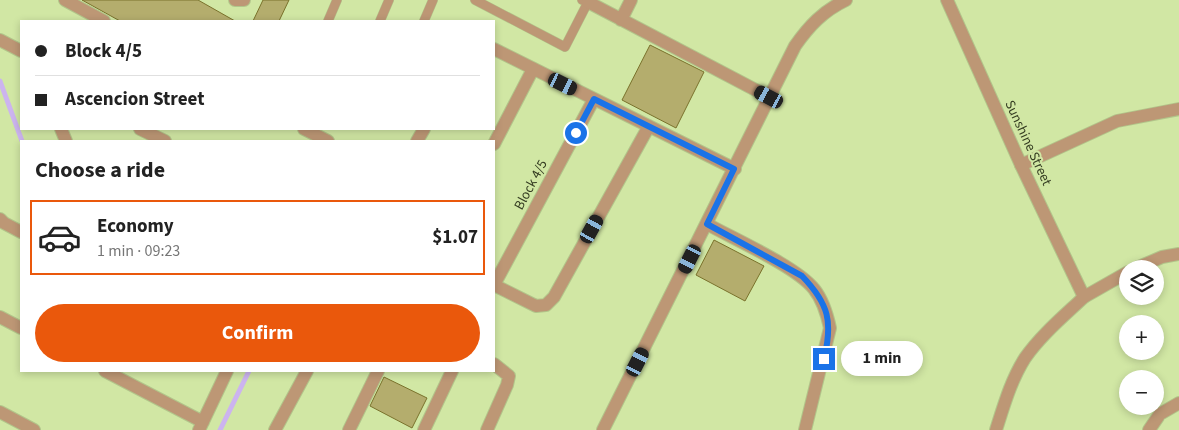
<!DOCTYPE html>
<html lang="en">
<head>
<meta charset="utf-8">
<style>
	body { margin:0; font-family:"Source Sans 3",sans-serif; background:#f2f2f2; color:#222; height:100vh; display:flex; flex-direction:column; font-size:19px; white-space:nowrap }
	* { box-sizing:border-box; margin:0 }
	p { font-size:16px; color:#767676 }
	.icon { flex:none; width:28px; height:28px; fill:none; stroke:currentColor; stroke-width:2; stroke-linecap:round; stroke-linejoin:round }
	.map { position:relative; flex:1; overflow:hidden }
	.drawer { position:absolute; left:20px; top:140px; width:475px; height:232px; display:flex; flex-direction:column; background:#fff; border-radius:0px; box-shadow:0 2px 8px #0003 }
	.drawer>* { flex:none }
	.top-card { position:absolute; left:20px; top:20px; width:475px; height:110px; border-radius:0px; box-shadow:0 2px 8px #0003; display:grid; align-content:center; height:110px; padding:0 15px; background:#fff }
	.controls { position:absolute; left:1119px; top:260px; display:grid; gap:10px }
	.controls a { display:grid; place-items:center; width:45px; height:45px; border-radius:50%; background:#fff; box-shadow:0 2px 8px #0003; font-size:25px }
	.end { position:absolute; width:22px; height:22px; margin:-11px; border:6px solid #1a73e8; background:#fff; box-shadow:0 0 0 2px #fff }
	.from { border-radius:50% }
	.bubble { position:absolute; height:35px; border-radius:18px; background:#fff; box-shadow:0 2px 8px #0003; font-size:16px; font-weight:700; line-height:35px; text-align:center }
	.car { position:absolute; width:15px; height:30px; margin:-15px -8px; border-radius:6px; box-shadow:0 0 4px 1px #0007; background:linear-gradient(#222 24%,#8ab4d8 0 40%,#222 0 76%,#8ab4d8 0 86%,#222 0) }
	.top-card b { display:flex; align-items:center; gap:18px; height:48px; font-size:19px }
	.top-card b+b { border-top:1px solid #e0e0e0 }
	.top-card i { width:12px; height:12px; background:#222 }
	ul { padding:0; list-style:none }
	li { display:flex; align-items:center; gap:15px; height:75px; margin:0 10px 8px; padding:0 5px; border:2px solid transparent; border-radius:0px }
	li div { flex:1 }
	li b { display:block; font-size:19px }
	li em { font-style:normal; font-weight:700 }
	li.on { border-color:#ea580c }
	li>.icon { width:45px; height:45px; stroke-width:1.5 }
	h2 { padding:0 15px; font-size:22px; line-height:60px }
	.action { display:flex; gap:10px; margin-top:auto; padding:10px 15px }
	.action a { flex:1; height:58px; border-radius:30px; background:#ea580c; color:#fff; font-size:20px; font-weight:700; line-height:58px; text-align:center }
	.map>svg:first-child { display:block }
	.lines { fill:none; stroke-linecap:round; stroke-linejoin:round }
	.stream { stroke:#ccb4ef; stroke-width:5 }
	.building { fill:#b4ad6d; stroke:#7a722c }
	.service-casing { stroke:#b2c58a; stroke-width:10 }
	.minor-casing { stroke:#b2c58a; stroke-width:14 }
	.tertiary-casing { stroke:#b2c58a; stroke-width:14 }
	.service { stroke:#bd9775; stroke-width:9 }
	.minor { stroke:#bd9775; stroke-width:12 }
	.tertiary { stroke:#bd9775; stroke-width:12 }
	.route { stroke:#1a73e8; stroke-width:6 }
	.labels { text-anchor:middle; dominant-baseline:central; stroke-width:4; stroke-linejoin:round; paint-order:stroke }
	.street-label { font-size:14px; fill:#353d22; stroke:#d1e7a4 }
</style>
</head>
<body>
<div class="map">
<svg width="1179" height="430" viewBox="0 0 1179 430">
	<rect width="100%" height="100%" fill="#d1e7a4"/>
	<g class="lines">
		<path class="stream" d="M0 81 22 141
			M220 430 249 371"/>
	</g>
	<path class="building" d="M82 0H198L235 21H120Z
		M263 0H289L279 21H253Z
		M650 45 704 72 676 128 622 100Z
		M714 240 764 266 745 301 696 275Z
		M384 377 427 398 412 428 370 406Z"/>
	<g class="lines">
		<defs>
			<path id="service" d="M475 0 565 47 588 2 582 0
				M328 21 337 0
				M380 21 389 0
				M424 21 433 0"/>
			<path id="minor" d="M65 0 104 21
				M235 0H244
				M588 2 769 97
				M621 20 631 0
				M0 40 21 51
				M494 49 735 169
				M61 129 66 141
				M140 129 165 141
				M304 129 328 141
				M417 141 424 129
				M494 144 533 69
				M1021 165 1117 121 1179 109
				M0 219 4 223 21 232
				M707 224C734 239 797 267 814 289 823 300 827 314 830 328L805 430
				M494 285 536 306 546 305 554 297 649 126
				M494 285 594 99
				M0 317 21 328
				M105 371 203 422
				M199 430 227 371
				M275 430 307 371
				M349 430 378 371
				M424 430 452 371
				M487 430 507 385 509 376 494 364
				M996 430C1004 405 1011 380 1025 358 1041 335 1064 316 1084 297
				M1149 430 1160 414 1179 403"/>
			<path id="tertiary" d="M947 0 1021 165 1084 297 1128 272
				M1134 269 1162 257 1179 254
				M0 412 34 430
				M603 430 795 46C809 26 823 11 846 0"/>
		</defs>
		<use href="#service" class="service-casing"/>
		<use href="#minor" class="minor-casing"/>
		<use href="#tertiary" class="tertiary-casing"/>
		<use href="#service" class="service"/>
		<use href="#minor" class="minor"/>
		<use href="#tertiary" class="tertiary"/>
	</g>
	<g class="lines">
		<path class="route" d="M576 133 594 99 734 169 707 224 802 276C829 304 833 322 824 359"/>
	</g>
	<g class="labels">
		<g class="street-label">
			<text transform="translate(1028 143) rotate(65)">Sunshine Street</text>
			<text transform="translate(531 185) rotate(-62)">Block 4/5</text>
		</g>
	</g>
</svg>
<div class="controls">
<a><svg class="icon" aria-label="layers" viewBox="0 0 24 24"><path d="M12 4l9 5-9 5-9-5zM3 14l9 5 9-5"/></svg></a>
<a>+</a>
<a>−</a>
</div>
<i class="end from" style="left:576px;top:133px"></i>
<i class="end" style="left:824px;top:359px"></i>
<div class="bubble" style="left:841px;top:341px;width:82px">1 min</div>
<i class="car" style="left:563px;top:84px;rotate:116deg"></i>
<i class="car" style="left:769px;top:97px;rotate:298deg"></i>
<i class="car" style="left:592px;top:229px;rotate:29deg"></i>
<i class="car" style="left:690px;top:259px;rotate:207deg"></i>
<i class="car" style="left:638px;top:362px;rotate:27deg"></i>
<div class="top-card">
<b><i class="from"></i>Block 4/5</b>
<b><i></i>Ascencion Street</b>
</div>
<section class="drawer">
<h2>Choose a ride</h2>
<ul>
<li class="on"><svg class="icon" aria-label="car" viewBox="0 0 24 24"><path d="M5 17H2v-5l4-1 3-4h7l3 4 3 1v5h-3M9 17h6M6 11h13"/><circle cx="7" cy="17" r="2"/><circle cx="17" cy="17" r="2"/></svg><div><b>Economy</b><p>1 min · 09:23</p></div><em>$1.07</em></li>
</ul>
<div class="action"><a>Confirm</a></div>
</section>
</div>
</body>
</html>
